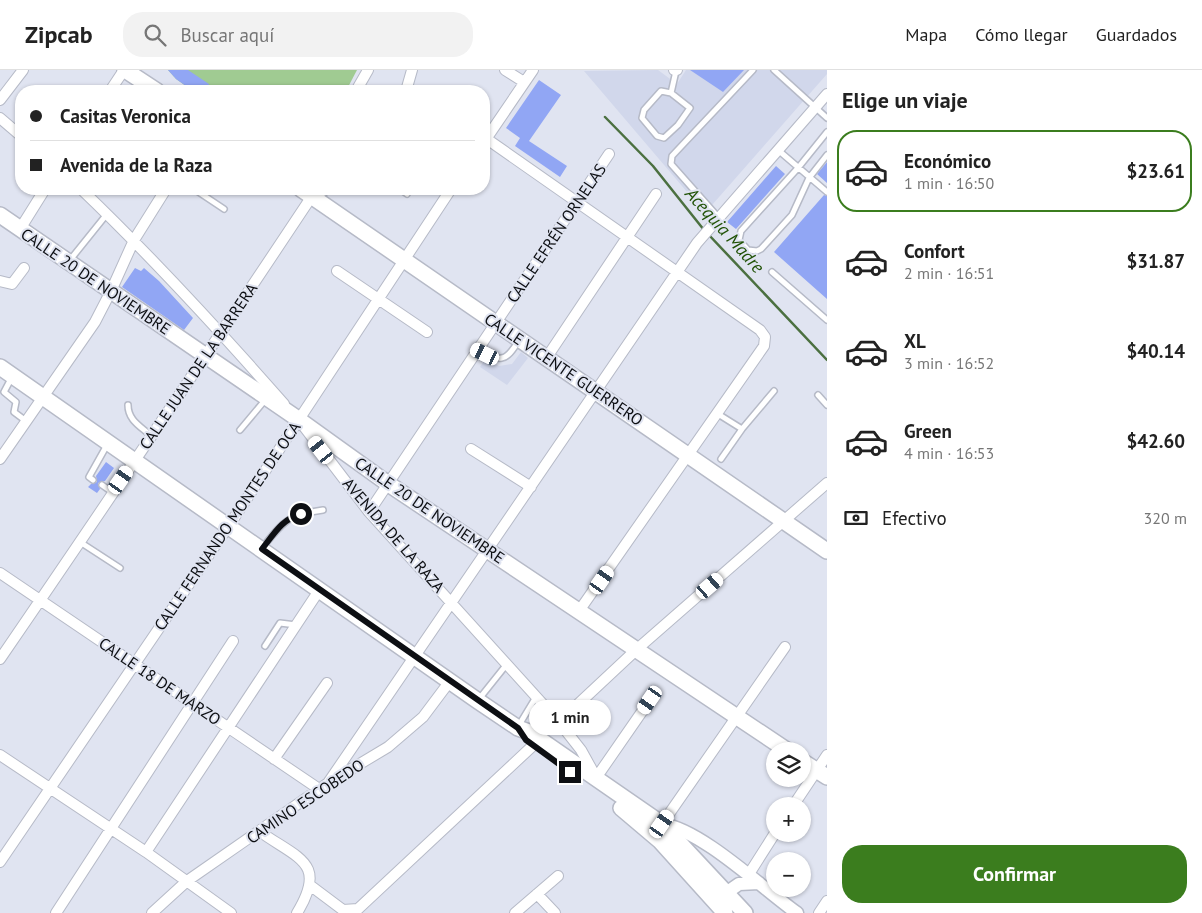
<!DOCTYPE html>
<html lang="es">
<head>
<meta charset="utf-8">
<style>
	body { margin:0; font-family:"PT Sans",sans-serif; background:#f2f2f2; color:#222; height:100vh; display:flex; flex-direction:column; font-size:19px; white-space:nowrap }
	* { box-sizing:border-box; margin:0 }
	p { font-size:16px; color:#767676 }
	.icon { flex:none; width:28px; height:28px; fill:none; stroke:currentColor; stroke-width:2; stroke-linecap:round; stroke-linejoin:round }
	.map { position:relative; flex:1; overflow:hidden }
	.sheet { display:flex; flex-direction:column; background:#fff; width:375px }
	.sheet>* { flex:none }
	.banner { position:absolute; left:15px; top:15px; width:475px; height:110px; border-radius:20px; box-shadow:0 1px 4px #0004; display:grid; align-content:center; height:110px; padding:0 15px; background:#fff }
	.fabs { position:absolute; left:766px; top:672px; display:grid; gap:10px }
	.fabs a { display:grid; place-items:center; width:45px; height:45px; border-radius:50%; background:#fff; box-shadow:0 1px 4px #0004; font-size:25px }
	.end { position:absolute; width:22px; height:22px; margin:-11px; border:6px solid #0d0f13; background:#fff; box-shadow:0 0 0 2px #fff }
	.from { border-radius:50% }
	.bubble { position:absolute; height:35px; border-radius:18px; background:#fff; box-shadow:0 1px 4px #0004; font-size:16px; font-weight:700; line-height:35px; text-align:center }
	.car { position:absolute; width:15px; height:30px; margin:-15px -8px; border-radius:6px; box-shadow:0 0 4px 1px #0007; background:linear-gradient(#fff 24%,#345 0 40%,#fff 0 76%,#345 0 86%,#fff 0) }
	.banner b { display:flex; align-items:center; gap:18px; height:48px; font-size:19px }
	.banner b+b { border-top:1px solid #e0e0e0 }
	.banner i { width:12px; height:12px; background:#222 }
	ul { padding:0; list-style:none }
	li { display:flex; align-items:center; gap:15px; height:82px; margin:0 10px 8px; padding:0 5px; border:2px solid transparent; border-radius:20px }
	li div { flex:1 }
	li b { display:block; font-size:19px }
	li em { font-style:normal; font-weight:700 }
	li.on { border-color:#3b7d1e }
	li>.icon { width:45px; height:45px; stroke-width:1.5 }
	h2 { padding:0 15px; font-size:22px; line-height:60px }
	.pay { display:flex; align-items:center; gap:12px; height:55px; padding:0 15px; font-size:19px }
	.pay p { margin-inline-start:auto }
	.primary-button { display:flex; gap:10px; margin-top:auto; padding:10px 15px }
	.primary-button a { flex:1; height:58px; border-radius:20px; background:#3b7d1e; color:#fff; font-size:20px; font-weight:700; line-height:58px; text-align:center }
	header { display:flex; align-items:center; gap:30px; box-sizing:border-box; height:70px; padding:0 25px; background:#fff; border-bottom:1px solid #e0e0e0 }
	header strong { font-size:24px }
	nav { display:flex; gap:28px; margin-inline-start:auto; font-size:18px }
	.search { width:350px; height:45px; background:#f2f2f2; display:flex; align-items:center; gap:12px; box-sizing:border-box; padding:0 18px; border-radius:20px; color:#767676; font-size:19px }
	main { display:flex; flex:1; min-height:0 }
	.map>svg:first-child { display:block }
	.built { fill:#d1d7eb }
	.green { fill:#a0cb92 }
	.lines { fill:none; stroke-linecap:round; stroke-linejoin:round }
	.stream { stroke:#4b7040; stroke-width:2.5 }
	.building { fill:#91a6f4 }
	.service-casing { stroke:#b6bac7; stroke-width:8 }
	.minor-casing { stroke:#b6bac7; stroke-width:12 }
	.tertiary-casing { stroke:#b6bac7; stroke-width:15 }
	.secondary-casing { stroke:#b6bac7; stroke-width:18 }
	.service { stroke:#fff; stroke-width:5 }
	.minor { stroke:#fff; stroke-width:10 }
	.tertiary { stroke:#fff; stroke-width:12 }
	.secondary { stroke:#fff; stroke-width:15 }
	.route { stroke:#0d0f13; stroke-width:6 }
	.labels { text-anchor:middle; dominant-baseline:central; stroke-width:4; stroke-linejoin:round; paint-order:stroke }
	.street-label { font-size:16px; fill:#0d0f13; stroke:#e0e4f1 }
	.water-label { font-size:18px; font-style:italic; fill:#205206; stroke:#e0e4f1 }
</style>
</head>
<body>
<header>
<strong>Zipcab</strong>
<div class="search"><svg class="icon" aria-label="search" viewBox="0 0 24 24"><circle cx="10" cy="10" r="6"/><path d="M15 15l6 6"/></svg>Buscar aquí</div>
<nav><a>Mapa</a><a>Cómo llegar</a><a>Guardados</a></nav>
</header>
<main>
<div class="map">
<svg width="827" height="843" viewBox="0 0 827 843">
	<rect width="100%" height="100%" fill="#e0e4f1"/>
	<path class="built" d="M658 0 677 14 686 0H827V4L705 143 584 1Z
		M521 282 528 288 507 315 480 297 486 288 499 296 512 294Z"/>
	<path class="green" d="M168 0H357L346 21H193L176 9Z"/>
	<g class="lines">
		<path class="stream" d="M605 47 653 96 704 160
			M708 164 827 290"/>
	</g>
	<path class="building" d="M168 0H188L209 14 205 21H193L176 9Z
		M690 0H744L723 22Z
		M539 10 561 25 529 71 567 96 560 107 515 76 520 68 506 58Z
		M827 92V113L817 104Z
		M776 96 785 104 736 159 727 152Z
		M824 125 827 126V229L774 182Z
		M135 198 141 201 144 198 159 211 193 248 184 260 122 217Z
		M106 392 114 398 105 411 98 413 100 419 97 423 88 417 91 414 97 412 96 406Z"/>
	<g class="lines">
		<defs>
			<path id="service" d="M774 0 827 48
				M661 21 671 23 690 38 678 55 664 68 657 66 642 48 644 40Z
				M671 23 676 1
				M827 62 798 98 741 161 739 170 748 180 757 181 761 179 792 145 809 108 827 85
				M778 80 827 122
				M194 119 224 139
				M400 119 407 124
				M718 147 671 94 672 86 753 0
				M70 190 107 144
				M772 202 827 250
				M476 280C500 291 505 294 519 270
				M12 307 4 322 16 332 14 342 26 351
				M818 325 827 335
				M128 335C128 350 140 356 150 365
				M718 344 742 359 774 321
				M240 360 266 329
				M721 389 742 359
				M93 410 89 407 107 375
				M102 415 112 422
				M80 472 120 498
				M262 478C284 451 287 445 323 440
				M265 576 280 553 296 555
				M479 629 507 594
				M519 655 536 627"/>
			<path id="minor" d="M505 0 524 12
				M674 0H677
				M110 21 124 0
				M356 21 368 0
				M406 21 412 0
				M0 30 23 0
				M0 48 21 66
				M484 67 760 260 765 267 764 276 579 541
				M484 72 533 0
				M81 119C152 187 219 260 284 334
				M20 159 45 119
				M337 201 427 262
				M0 211 12 214 24 198
				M547 287 656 124
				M305 358 369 442 559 652 581 680 596 707
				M471 379 531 417
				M0 389 95 252 111 221 134 170 166 119
				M369 442 609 84
				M0 503 319 719
				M0 589C105 436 209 281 312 126L327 119
				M559 652 636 580 827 413
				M0 685 146 782 231 843
				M274 689 327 613
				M596 708 650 630
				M328 713 697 173 827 24
				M793 736 827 685
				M662 754 785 577
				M259 761C298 789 328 792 297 843
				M146 782 320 519
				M0 792 234 448 451 119
				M749 804 775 763
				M311 816 343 840 358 839 540 669
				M537 824 555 843
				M56 843 233 571
				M152 843 187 811 328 713 388 677 423 647 450 611
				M515 843 558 806
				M819 843 827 831"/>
			<path id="tertiary" d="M662 754C702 760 763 819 797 843
				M726 823 739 814 759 813"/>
			<path id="secondary" d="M125 0 157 21
				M301 119 827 481
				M0 145 298 349 387 413 788 681
				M0 297 478 631 518 658 529 662 662 754 745 843
				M802 691 827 707
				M621 738 660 771 725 843"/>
		</defs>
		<use href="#service" class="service-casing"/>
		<use href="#minor" class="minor-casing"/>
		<use href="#tertiary" class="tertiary-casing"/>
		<use href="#secondary" class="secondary-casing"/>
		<use href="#service" class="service"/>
		<use href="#minor" class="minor"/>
		<use href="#tertiary" class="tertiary"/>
		<use href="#secondary" class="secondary"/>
	</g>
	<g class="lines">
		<path class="route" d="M301 444C282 449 274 464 262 479L518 658 526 670 570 702"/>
	</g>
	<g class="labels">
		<g class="street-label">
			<text transform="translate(556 163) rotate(-56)">CALLE EFRÉN ORNELAS</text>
			<text transform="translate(96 211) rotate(34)">CALLE 20 DE NOVIEMBRE</text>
			<text transform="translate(198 296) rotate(-56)">CALLE JUAN DE LA BARRERA</text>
			<text transform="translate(564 299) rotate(34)">CALLE VICENTE GUERRERO</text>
			<text transform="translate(430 440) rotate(34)">CALLE 20 DE NOVIEMBRE</text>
			<text transform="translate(227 456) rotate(-56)">CALLE FERNANDO MONTES DE OCA</text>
			<text transform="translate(394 465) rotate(49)">AVENIDA DE LA RAZA</text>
			<text transform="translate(160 611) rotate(34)">CALLE 18 DE MARZO</text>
			<text transform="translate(305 731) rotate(-34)">CAMINO ESCOBEDO</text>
		</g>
		<g class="water-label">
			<text transform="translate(725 160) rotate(48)">Acequia Madre</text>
		</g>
	</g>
</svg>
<div class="fabs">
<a><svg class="icon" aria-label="layers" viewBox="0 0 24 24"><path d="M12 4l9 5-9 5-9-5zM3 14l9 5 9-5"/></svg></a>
<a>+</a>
<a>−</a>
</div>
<i class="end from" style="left:301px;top:444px"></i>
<i class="end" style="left:570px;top:702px"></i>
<div class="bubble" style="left:529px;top:630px;width:82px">1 min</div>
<i class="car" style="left:485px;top:284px;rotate:296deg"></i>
<i class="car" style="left:321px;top:380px;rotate:322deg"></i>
<i class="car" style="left:121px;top:410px;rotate:35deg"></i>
<i class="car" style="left:602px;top:510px;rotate:35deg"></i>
<i class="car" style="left:710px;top:516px;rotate:49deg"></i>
<i class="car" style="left:650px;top:630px;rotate:215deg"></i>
<i class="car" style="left:662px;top:754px;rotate:35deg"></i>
<div class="banner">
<b><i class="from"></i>Casitas Veronica</b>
<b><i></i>Avenida de la Raza</b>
</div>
</div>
<section class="sheet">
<h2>Elige un viaje</h2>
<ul>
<li class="on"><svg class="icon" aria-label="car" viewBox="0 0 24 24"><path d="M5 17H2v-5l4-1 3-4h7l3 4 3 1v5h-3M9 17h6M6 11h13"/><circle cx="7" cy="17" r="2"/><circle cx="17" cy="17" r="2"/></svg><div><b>Económico</b><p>1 min · 16:50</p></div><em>$23.61</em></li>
<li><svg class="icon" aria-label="car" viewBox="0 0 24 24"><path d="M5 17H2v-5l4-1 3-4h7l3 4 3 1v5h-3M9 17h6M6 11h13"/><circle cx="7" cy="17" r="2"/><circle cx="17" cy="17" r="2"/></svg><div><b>Confort</b><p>2 min · 16:51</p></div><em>$31.87</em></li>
<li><svg class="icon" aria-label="car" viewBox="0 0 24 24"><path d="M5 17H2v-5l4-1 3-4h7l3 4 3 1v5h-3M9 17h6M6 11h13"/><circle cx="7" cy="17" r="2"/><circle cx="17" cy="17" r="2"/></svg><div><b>XL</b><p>3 min · 16:52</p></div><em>$40.14</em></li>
<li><svg class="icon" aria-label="car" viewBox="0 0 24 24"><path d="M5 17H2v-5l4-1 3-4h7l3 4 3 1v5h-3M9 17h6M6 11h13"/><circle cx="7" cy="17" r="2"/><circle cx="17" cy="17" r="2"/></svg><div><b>Green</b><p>4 min · 16:53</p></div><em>$42.60</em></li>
</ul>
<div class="pay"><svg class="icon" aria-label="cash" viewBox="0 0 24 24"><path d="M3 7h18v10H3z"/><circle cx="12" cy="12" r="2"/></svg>Efectivo<p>320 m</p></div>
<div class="primary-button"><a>Confirmar</a></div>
</section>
</main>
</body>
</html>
